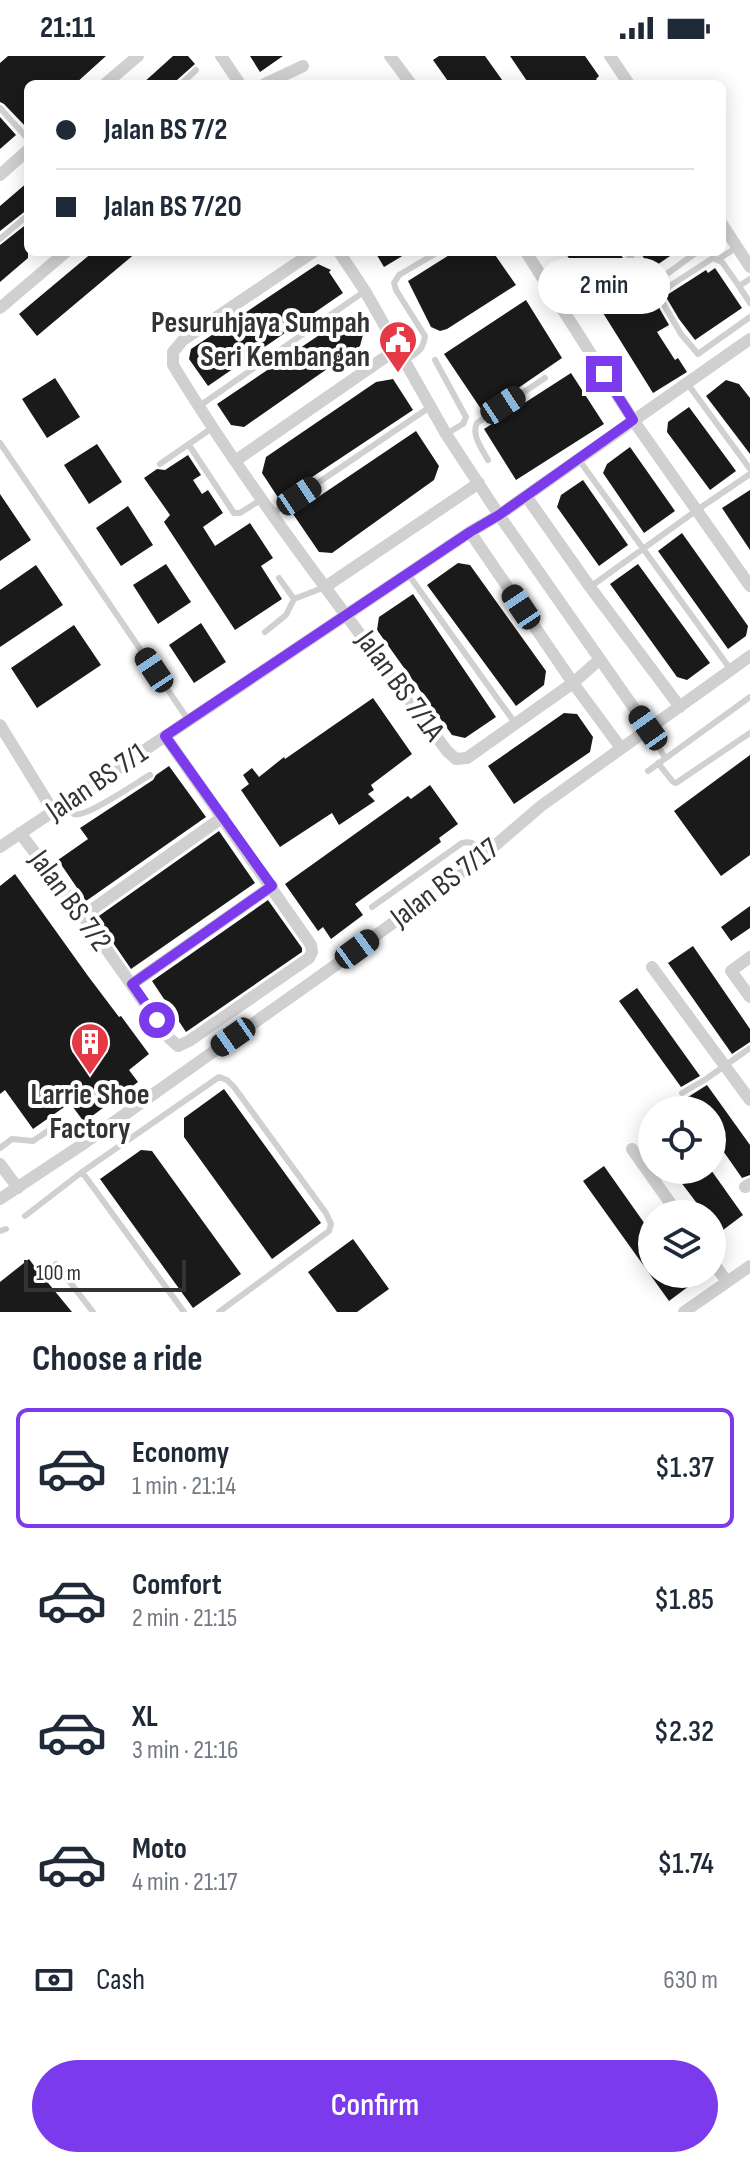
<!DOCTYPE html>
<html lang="en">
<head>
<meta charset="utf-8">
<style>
	body { margin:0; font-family:"Sofia Sans Condensed",sans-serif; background:#f6f6f7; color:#1f2937; height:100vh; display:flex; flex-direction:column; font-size:30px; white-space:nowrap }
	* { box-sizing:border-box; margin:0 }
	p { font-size:26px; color:#747a83 }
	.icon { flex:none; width:44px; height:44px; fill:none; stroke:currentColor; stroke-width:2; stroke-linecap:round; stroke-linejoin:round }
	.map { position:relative; height:1256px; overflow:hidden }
	.side { display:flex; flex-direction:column; background:#fff; flex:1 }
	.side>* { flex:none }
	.hud { position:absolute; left:24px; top:24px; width:702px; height:176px; border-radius:12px; box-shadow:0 4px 20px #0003; display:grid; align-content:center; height:176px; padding:0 32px; background:#fff }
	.buttons { position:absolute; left:638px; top:1040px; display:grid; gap:16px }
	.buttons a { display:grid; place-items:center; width:88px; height:88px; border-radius:50%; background:#fff; box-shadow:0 4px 20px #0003; font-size:40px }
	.scale { position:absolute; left:24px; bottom:20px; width:162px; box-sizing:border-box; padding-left:8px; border:4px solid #333; border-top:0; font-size:22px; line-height:28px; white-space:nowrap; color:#333; -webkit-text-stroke:6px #fff; paint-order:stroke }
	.end { position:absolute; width:36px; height:36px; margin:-18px; border:10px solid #7c3aed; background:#fff; box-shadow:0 0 0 4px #fff }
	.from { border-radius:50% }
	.bubble { position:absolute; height:56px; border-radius:28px; background:#fff; box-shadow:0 4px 20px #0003; font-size:26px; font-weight:600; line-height:56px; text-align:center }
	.car { position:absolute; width:24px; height:48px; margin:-24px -12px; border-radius:10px; box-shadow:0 0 6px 2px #0007; background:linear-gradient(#222 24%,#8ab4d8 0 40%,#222 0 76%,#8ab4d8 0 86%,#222 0) }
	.hud b { display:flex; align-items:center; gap:28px; height:76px; font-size:30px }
	.hud b+b { border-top:2px solid #e0e1e3 }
	.hud i { width:20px; height:20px; background:#1f2937 }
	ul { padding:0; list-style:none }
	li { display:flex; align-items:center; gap:24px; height:120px; margin:0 16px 12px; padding:0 16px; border:4px solid transparent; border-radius:12px }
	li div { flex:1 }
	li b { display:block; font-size:30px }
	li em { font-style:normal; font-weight:600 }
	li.on { border-color:#7c3aed }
	li>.icon { width:72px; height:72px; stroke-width:1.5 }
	h2 { padding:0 32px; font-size:36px; line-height:96px }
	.pay { display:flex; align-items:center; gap:20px; height:88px; padding:0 32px; font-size:30px }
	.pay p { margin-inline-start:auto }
	.cta { display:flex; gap:16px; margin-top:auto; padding:16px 32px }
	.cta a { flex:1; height:92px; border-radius:48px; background:#7c3aed; color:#fff; font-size:32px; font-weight:600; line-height:92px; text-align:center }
	.status { display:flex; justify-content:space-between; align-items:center; height:56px; padding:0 40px; background:#fff; direction:ltr }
	.status svg { height:22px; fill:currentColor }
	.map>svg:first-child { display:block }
	.building { fill:#1a1a1a }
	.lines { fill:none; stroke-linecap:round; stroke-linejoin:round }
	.lane { stroke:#d0d0d0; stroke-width:6 }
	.street { stroke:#d0d0d0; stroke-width:12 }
	.route { stroke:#7c3aed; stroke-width:10 }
	.labels { text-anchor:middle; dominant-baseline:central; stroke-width:8; stroke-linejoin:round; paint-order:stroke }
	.poi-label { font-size:30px; font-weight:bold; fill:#333; stroke:#fff; text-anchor:end }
	.street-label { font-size:30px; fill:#333; stroke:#fff }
</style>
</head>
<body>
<div class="status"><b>21:11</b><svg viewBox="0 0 49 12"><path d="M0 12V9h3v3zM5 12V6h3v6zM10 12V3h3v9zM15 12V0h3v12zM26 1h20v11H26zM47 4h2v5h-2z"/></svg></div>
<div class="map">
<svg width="750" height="1256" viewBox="0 0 750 1256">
	<rect width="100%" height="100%" fill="#fff"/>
	<path class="building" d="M8 0H106L75 28H28V69L26 71 4 48 0 46V7Z
		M173 0H188L195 8 177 24 175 28H142Z
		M250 0H283L260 16Z
		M439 0H485L505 28H450L433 4Z
		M510 0H585L599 20 596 23 600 28H529Z
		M0 61 16 79 0 93Z
		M28 126V153L0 175V150Z
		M28 167V202L0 226V189Z
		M93 196H137L37 280 19 258Z
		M375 196H409L384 211Z
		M454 196H493L516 229 447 273 440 275 431 271 408 225Z
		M565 196H619L651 245 654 243 669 269 657 276 675 304 678 302 687 316 653 337Z
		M640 196H676L651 213Z
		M318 208 331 214 329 216 343 237 208 330 189 303 191 293Z
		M715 212 742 252 695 284 679 263 666 241 667 239 706 214 708 217Z
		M526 244 562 302 483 356 444 298Z
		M352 257 364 275 360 290 244 371 231 369 217 348Z
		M571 317 604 368 516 424 484 373Z
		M55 322 80 361 47 382 22 343Z
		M393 323 413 354 279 443 262 417 266 401 376 326Z
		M726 324 739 328 750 342V398L706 340Z
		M689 351 736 415 710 434 667 376 668 366Z
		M416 375 439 410 434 424 332 497 319 496 293 458Z
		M97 388 122 426 89 448 64 409Z
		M630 391 675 455 644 477 603 417 607 408Z
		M188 399 201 419 193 424 202 438 208 434 223 457 203 471 215 490 250 467 273 502 261 510 282 543 235 574 164 466 170 459 144 422 157 413 165 414Z
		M583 424 628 489 599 510 557 451 561 439Z
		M750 434V494L722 452Z
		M0 438 31 484 0 505Z
		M128 450 153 489 121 510 96 472Z
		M682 477 748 570 746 580 728 593 658 495Z
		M458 507 470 509 546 615 544 629 516 650 427 529Z
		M166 508 191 546 158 568 133 529Z
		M638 508 710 607 687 624 677 621 610 528Z
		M36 509 63 549 0 591V534Z
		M413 538 496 661 465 682 452 679 377 574 379 561Z
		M201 567 226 606 194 627 169 589Z
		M74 569 101 609 37 652 11 612Z
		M373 642 412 698 371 729 374 734 368 738 375 745 339 769 332 757 280 791 241 734 249 728 243 719 252 712 259 721 284 701 285 703Z
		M564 657 577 658 593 681 590 696 514 748 488 710Z
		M750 699V799L721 820 674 755Z
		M169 710 206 761 86 845 58 804 88 783 80 772 153 724 156 719Z
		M430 729 458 768 439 782 441 786 355 848 363 859 331 883 323 871 318 875 285 828 408 740 411 743Z
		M219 775 255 827 131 913 96 862Z
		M15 818 88 920 119 961 121 960 149 998 129 1014 138 1026 84 1066 70 1047 33 1073 5 1034 0 1038V830Z
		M268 844 302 892V896L186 976 152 925Z
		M750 850V872L731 885 721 871Z
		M693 890 750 973V986L732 998 668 907Z
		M637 932 700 1020 681 1031 619 945Z
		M707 1029 750 1089V1119L742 1122 712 1079V1054H683L690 1049 688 1041Z
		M224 1033 321 1167 272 1203 184 1081V1062Z
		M141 1094 152 1095 241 1218 193 1252 100 1123Z
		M604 1110 652 1178V1218H680L689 1230 669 1245 583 1125Z
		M687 1114H711L743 1159 719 1177 712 1167V1158H705L677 1121Z
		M353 1183 389 1233 357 1256H337L308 1216Z
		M29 1203 35 1211 72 1256H0V1226Z"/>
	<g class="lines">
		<path class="lane" d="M181 28 196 14
			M0 52 28 83
			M0 183 28 159
			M627 196 647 225 653 228 697 196
			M719 203 737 191
			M750 223 739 230 750 247
			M739 230 722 206 713 202 662 235 660 242 681 278 698 298 750 261
			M435 304 466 361 463 368 446 378
			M404 305C416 298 423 295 425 280L396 234 394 227 399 219 438 196
			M687 327 750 413
			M198 351 365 235
			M0 387 189 665
			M189 389 234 457H240L262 443
			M488 404C482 393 471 379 477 367L545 322
			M579 404 731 614
			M160 408 212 372
			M272 458 430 351
			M408 518 515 667
			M279 522 294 543
			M590 531 697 454 750 418
			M265 576 286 559 294 543 325 531
			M649 674 665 702
			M658 707 673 726 676 727 750 677
			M648 715 750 641
			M65 748C67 751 70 756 74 758 85 763 137 726 150 719
			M372 851 462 787C474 784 478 790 484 800
			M682 1037 706 1023 750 992
			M0 1092 12 1083 33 1085 61 1066
			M25 1160 82 1116
			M0 1175 6 1173
			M56 1208 93 1256
			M184 1256 82 1116 219 1021 227 1024 234 1031 326 1157 331 1168 329 1175 219 1256"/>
		<path class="street" d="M221 0 240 28
			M390 0 411 28
			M610 0 629 28
			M105 28 138 0
			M265 28 303 10
			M0 119 28 94
			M722 168 750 211
			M313 196 183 284 173 296V309C255 444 354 568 447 695L456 703 467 702 573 627 599 604
			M339 196 365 235 446 378 499 459 648 672
			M526 196 633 364 750 530
			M0 252 66 196
			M235 405 397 293
			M526 440 590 531 680 651
			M470 476 573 627 621 692
			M325 531 479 427
			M0 669 53 755
			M20 777 83 860 169 982 178 990 189 985 309 902 312 896 311 889 165 680
			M0 791 470 476 499 459 750 283
			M83 860 223 761
			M750 901 731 915 750 941
			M652 911 750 1044
			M132 928 272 830
			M632 1093 678 1158
			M0 1108 18 1132
			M745 1131 750 1128
			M0 1143 83 1088 333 911 477 805 541 750 750 600
			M712 1205 727 1226
			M684 1256 750 1210"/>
	</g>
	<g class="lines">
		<path class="route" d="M157 964 132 928 272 830 165 680 470 476 499 459 633 364 604 318"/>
	</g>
	<defs>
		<symbol id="civic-pin" viewBox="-11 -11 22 30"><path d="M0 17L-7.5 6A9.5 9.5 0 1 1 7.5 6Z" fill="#e63946" stroke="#fff"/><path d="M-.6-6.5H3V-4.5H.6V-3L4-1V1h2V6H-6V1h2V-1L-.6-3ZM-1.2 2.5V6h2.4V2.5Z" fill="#fff"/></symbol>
		<symbol id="building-pin" viewBox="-11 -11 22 30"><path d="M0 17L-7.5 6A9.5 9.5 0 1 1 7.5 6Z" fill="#e63946" stroke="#fff"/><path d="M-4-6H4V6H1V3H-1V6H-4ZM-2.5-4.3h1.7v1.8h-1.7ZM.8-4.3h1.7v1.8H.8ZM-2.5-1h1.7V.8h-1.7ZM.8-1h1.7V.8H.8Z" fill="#fff"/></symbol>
	</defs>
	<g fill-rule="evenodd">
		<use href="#civic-pin" x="376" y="262" width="44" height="60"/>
		<use href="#building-pin" x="68" y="964" width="44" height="60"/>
	</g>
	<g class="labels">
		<g class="poi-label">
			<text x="370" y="267">Pesuruhjaya Sumpah<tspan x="370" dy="34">Seri Kembangan</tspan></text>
			<text x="90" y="1039" text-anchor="middle">Larrie Shoe<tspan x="90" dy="34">Factory</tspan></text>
		</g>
		<g class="street-label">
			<text transform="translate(400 630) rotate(54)">Jalan BS 7/1A</text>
			<text transform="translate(97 726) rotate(-34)">Jalan BS 7/1</text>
			<text transform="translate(445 827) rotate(-37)">Jalan BS 7/17</text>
			<text transform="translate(70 845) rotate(54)">Jalan BS 7/2</text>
		</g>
	</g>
</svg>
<div class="buttons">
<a><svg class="icon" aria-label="locate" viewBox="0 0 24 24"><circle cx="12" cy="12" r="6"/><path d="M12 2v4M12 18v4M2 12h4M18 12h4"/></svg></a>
<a><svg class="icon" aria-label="layers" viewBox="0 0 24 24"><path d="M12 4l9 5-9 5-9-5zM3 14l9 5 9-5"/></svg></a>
</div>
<div class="scale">100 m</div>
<i class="end from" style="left:157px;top:964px"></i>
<i class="end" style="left:604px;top:318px"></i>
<div class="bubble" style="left:538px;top:202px;width:132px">2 min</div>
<i class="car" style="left:503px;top:349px;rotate:57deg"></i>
<i class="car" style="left:299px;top:440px;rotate:56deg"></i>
<i class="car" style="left:521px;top:551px;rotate:326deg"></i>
<i class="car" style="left:154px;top:614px;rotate:326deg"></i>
<i class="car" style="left:648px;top:672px;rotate:325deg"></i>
<i class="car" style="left:357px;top:893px;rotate:54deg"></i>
<i class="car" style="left:233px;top:981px;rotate:235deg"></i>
<div class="hud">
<b><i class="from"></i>Jalan BS 7/2</b>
<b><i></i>Jalan BS 7/20</b>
</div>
</div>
<section class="side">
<h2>Choose a ride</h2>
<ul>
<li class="on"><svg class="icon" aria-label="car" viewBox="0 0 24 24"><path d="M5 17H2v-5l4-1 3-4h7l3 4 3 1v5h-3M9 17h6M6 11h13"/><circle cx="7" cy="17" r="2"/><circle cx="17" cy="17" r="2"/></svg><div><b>Economy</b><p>1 min · 21:14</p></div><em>$1.37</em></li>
<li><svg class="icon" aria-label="car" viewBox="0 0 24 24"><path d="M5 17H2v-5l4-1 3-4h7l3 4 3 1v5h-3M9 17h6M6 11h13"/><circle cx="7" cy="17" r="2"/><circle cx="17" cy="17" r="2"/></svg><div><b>Comfort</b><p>2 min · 21:15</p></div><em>$1.85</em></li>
<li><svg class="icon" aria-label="car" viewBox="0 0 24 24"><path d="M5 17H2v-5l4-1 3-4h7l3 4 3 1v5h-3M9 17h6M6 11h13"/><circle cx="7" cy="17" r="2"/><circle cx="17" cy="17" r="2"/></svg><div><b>XL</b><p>3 min · 21:16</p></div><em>$2.32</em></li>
<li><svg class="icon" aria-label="car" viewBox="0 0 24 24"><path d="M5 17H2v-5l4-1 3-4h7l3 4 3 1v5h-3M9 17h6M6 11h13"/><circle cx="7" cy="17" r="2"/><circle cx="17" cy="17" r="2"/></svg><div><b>Moto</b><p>4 min · 21:17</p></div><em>$1.74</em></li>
</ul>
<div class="pay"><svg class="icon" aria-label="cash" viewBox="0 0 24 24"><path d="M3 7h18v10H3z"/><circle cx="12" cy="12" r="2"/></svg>Cash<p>630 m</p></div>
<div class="cta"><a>Confirm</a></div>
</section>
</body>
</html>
